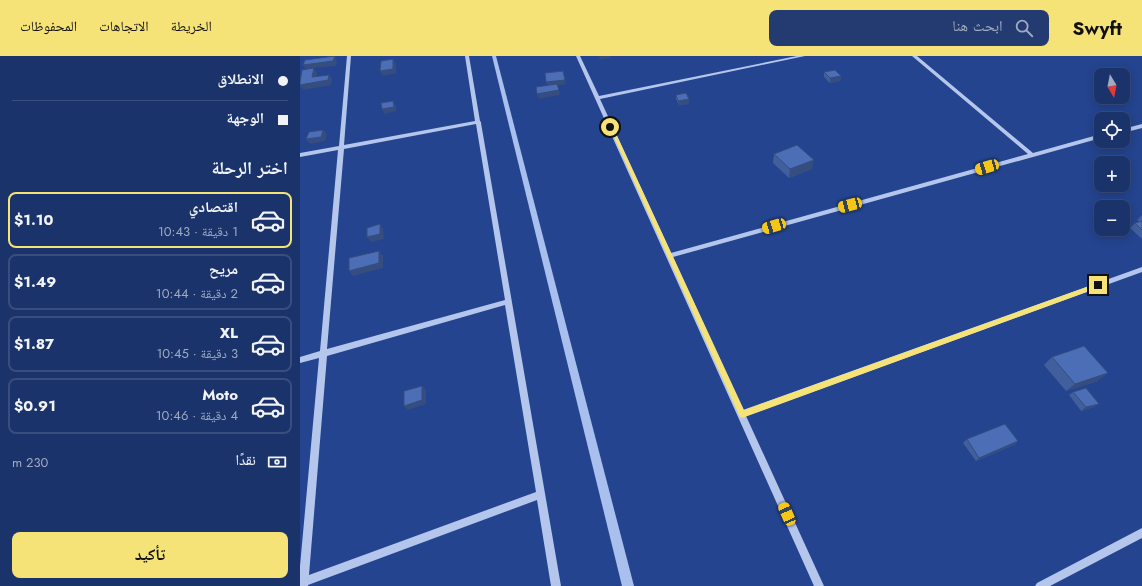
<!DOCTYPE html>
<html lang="ar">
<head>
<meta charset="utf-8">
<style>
	body { margin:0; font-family:Jost,"Noto Naskh Arabic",sans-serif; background:#243b71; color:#f1f3f6; direction:rtl; height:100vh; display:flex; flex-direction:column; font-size:15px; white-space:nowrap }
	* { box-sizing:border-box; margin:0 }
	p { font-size:13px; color:#a0aac1 }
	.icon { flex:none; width:22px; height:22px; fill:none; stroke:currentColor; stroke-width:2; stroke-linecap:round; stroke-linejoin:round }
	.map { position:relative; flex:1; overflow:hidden; direction:ltr }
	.sheet { display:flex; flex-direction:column; background:#1b336b; width:300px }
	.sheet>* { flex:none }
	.top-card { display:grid; align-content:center; height:88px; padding:0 12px; background:#1b336b }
	.needle { width:26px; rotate:170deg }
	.controls { position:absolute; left:794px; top:12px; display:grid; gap:8px }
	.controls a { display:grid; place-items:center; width:36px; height:36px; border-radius:8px; background:#1b336b; box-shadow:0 2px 10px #0003,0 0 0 1px #394e7e; font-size:20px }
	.end { position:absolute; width:18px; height:18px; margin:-9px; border:5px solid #f6e378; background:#111; box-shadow:0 0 0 2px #111 }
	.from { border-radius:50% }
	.car { position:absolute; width:12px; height:24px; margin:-12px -6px; border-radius:5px; box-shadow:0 0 3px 1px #0007; background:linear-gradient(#f5c518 24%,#345 0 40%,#f5c518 0 76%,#345 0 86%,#f5c518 0) }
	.top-card b { display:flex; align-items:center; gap:14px; height:38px; font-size:15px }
	.top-card b+b { border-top:1px solid #394e7e }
	.top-card i { width:10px; height:10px; background:#f1f3f6 }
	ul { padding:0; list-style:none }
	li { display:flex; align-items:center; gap:12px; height:56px; margin:0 8px 6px; padding:0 4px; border:2px solid #394e7e; border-radius:8px }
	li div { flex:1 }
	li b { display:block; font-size:15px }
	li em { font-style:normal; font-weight:700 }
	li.on { border-color:#f6e378 }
	li>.icon { width:36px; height:36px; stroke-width:1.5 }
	h2 { padding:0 12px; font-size:18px; line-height:48px }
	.pay { display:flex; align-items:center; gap:10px; height:44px; padding:0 12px; font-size:15px }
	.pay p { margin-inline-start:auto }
	.button { display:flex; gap:8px; margin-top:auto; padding:8px 12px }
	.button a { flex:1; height:46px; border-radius:8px; background:#f6e378; color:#111; font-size:16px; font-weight:700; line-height:46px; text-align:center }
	header { display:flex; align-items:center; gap:24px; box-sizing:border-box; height:56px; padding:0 20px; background:#f6e378; color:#111 }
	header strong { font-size:19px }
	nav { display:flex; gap:22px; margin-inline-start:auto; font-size:14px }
	.search { width:280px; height:36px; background:#243b71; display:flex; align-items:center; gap:10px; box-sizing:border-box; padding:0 14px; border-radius:8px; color:#a0aac1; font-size:15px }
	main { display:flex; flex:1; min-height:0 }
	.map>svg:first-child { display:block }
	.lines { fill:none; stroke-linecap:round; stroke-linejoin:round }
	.stream { fill:#a9bfed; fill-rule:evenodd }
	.minor { fill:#b4c6ec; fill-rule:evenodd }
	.wall { fill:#415f9d }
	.shaded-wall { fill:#354d7f }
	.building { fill:#4c6eb6; stroke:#354d7f }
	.route { fill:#f6e378 }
</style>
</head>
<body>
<header>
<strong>Swyft</strong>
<div class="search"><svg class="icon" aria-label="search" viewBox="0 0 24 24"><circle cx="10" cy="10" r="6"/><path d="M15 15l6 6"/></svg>ابحث هنا</div>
<nav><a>الخريطة</a><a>الاتجاهات</a><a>المحفوظات</a></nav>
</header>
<main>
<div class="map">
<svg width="842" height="530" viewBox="0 0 842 530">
	<rect width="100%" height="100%" fill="#24448f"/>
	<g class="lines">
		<path class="stream" d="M192 0H196L334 530H322Z"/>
		<path class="minor" d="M47 0H51L44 89 175 65 165 0H169L180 65 181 66V67L261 530H251L237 444 8 529V530H0V510L19 302 0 307V301L20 295 38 94 0 101V97L39 90ZM176 68 205 244 27 293 44 93ZM205 249 236 436 9 519 27 300Z
			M276 0H280L299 40 497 0H505L300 43 371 197 728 98 612 0H617L733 97 801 78V82L373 201 443 354 842 211V216L446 360 524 530H514Z
			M842 68V72L823 77V73Z
			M842 472V482L750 530H735L737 527Z"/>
	</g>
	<path class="wall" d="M524 16 541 20 540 25 530 27 524 21Z
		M376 39 389 43V48L379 49 376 43Z
		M474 98 512 113 489 122 473 107Z
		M842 159V183L830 172 835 167 840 166 837 164Z
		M752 301 798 325 766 335 744 309Z
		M773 336 799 348 794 351 781 355 769 339Z
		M667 383 718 385 714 389 676 405 663 387Z"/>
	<path class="shaded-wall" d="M35 0 37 5 36 10 14 12 17 17 15 26 3 9Z
		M299 0H310L311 2 300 4Z
		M93 3 96 8V17L83 20 80 15Z
		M263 15 266 28 248 31 246 26Z
		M29 19 32 23 31 29 3 34 0 30V29Z
		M541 20 540 25 530 27V22Z
		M259 34 260 39 239 43 237 38Z
		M389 43V48L379 49 378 45Z
		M93 45 96 50V55L84 58 82 53Z
		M23 74 27 78 25 85 10 88 6 83Z
		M514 104 512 113 489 122 490 113Z
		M80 168 83 173 84 183 71 186 67 181Z
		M79 195 83 200V212L53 220 49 215Z
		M808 317 798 325 766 335 775 328Z
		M122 330 126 334V348L108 354 104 350Z
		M799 348 794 351 781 355 786 351Z
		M718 385 714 389 676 405 679 402Z"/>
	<path class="building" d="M35 0 33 5 3 9 5 4Z
		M93 3V13L80 15 81 5Z
		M14 12 12 21 29 19 28 24 0 29V26L2 14Z
		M535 14 541 20 530 22 524 16Z
		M263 15 265 24 246 26 245 17Z
		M257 28 259 34 237 38 236 31Z
		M386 37 389 43 378 45 376 39Z
		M93 45 94 51 82 53 81 47Z
		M23 74 21 81 6 83 9 76Z
		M497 89 514 104 490 113 474 98Z
		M842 165V174L835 167Z
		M80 168V178L67 181V172Z
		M79 195V207L49 215V202Z
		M784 290 808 317 775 328 752 301Z
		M122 330V344L104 350V335Z
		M786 332 799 348 786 351 773 336Z
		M705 368 718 385 679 402 667 383Z"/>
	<path class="route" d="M309 70 313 71 444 354 795 228 798 227 801 229 800 231 442 362 440 361Z"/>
</svg>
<div class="controls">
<a><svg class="needle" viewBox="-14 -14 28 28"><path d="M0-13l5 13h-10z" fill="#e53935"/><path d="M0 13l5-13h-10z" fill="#a0aac1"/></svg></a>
<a><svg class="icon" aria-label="locate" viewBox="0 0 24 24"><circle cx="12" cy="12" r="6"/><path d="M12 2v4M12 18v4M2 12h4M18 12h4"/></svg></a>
<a>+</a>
<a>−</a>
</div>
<i class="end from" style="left:310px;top:71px"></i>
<i class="end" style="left:798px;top:229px"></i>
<i class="car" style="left:687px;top:111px;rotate:254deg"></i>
<i class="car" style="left:550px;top:149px;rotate:255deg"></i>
<i class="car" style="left:474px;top:170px;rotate:254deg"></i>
<i class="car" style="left:487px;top:458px;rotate:336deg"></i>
</div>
<section class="sheet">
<div class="top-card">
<b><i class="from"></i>الانطلاق</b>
<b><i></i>الوجهة</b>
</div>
<h2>اختر الرحلة</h2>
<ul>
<li class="on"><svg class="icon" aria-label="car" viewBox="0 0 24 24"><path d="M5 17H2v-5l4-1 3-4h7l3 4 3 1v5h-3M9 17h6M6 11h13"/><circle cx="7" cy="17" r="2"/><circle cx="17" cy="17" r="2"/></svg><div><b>اقتصادي</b><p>1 دقيقة · 10:43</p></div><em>$1.10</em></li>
<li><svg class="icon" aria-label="car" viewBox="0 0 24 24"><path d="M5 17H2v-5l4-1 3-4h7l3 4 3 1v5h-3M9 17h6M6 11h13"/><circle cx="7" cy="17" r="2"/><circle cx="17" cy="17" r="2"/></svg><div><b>مريح</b><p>2 دقيقة · 10:44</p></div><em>$1.49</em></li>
<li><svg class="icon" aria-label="car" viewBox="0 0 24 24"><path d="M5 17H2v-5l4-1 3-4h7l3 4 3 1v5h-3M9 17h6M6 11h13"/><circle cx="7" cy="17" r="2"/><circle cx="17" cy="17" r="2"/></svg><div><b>XL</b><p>3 دقيقة · 10:45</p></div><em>$1.87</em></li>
<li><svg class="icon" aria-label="car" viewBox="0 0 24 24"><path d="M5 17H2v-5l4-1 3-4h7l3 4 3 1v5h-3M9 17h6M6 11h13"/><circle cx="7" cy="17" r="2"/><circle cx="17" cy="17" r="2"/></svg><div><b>Moto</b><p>4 دقيقة · 10:46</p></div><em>$0.91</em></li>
</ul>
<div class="pay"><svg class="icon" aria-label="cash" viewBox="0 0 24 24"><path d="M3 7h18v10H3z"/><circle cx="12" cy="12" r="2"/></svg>نقدًا<p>230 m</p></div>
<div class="button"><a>تأكيد</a></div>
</section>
</main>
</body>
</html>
